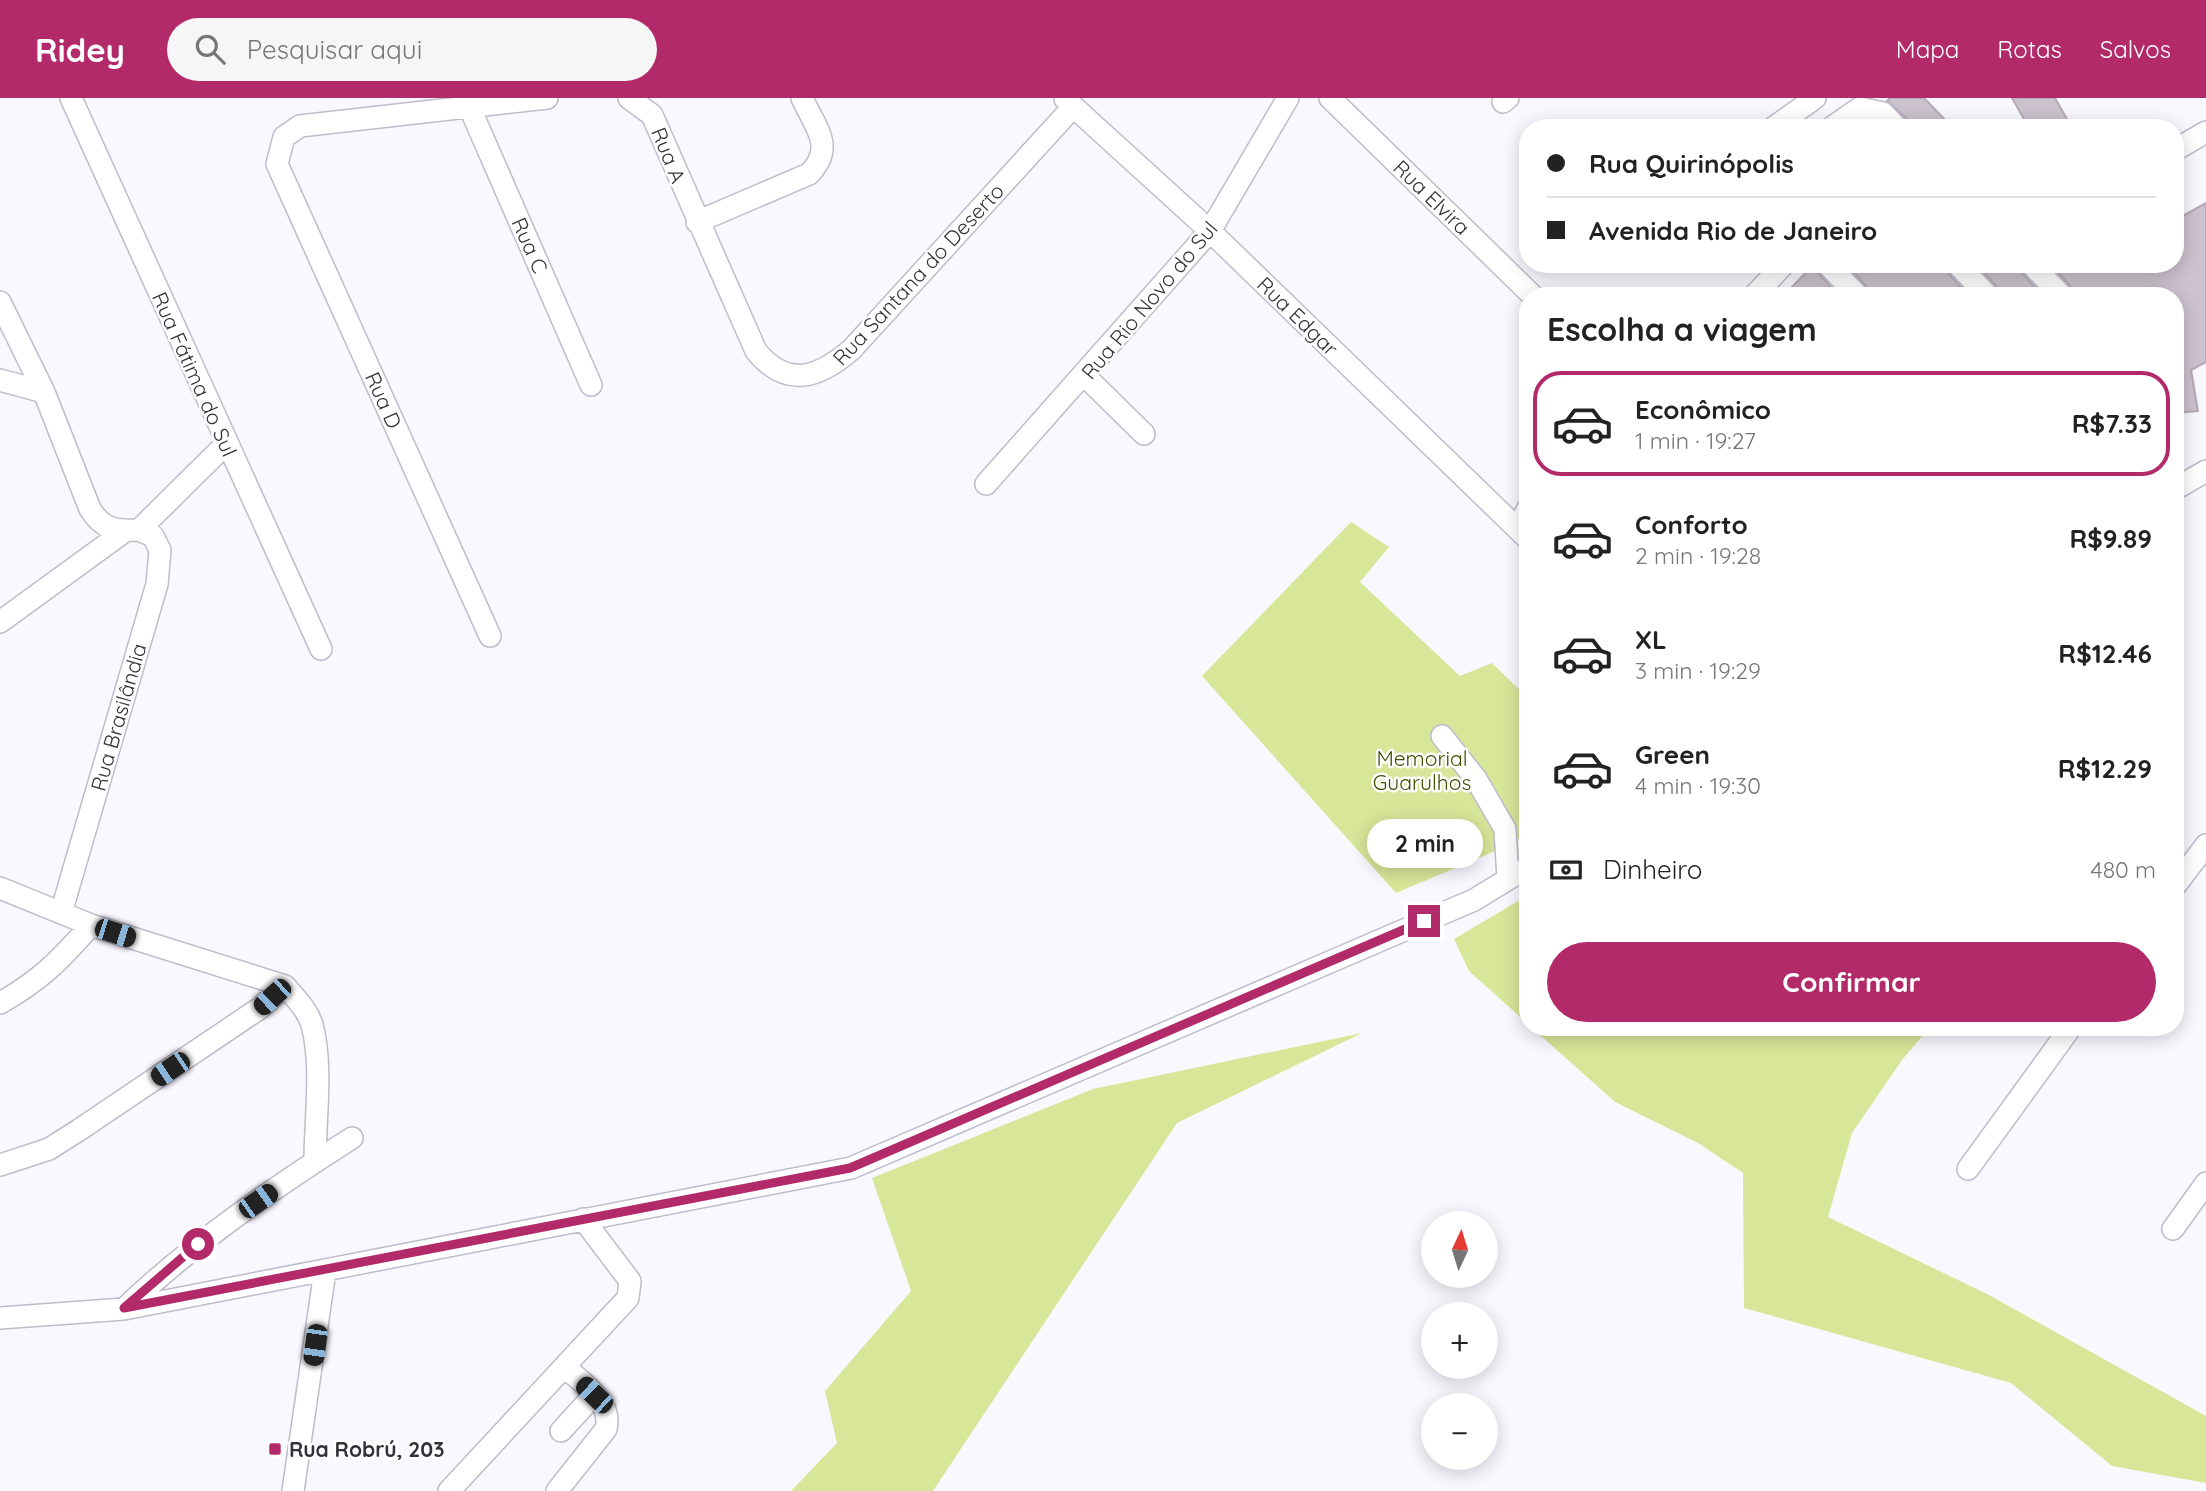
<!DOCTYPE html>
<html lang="pt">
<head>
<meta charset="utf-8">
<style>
	body { margin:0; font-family:Quicksand,sans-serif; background:#f6f6f6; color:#222; height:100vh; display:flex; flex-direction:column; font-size:26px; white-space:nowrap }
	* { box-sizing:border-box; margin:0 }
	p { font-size:23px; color:#767676 }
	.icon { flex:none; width:38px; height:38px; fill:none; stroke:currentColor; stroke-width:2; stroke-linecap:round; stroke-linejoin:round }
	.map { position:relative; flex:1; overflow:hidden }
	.details { position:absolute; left:1519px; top:189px; width:665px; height:749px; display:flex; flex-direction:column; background:#fff; border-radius:28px; box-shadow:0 4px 18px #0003 }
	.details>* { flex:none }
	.banner { position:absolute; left:1519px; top:21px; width:665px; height:154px; border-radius:28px; box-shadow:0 4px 18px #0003; display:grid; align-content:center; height:154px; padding:0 28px; background:#fff }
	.needle { width:46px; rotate:4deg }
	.fabs { position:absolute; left:1421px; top:1113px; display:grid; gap:14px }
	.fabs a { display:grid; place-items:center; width:77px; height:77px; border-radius:50%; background:#fff; box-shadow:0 4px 18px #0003; font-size:35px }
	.end { position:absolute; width:32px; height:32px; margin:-16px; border:9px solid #b32a6a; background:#fff; box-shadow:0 0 0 4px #fff }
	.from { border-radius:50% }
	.bubble { position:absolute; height:49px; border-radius:24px; background:#fff; box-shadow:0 4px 18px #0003; font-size:23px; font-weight:800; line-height:49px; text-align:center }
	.car { position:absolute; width:21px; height:42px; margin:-21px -10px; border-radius:9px; box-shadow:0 0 5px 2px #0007; background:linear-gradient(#222 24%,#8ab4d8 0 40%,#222 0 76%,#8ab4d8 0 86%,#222 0) }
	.banner b { display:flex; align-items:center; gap:24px; height:66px; font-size:26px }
	.banner b+b { border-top:2px solid #e0e0e0 }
	.banner i { width:18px; height:18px; background:#222 }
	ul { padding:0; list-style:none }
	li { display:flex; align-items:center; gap:21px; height:105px; margin:0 14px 10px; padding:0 14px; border:4px solid transparent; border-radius:28px }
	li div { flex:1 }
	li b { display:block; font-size:26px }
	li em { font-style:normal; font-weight:800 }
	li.active { border-color:#b32a6a }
	li>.icon { width:63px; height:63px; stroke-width:1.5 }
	h2 { padding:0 28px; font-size:32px; line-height:84px }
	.pay { display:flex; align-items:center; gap:18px; height:77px; padding:0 28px; font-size:26px }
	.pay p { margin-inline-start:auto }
	.primary-button { display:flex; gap:14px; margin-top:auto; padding:14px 28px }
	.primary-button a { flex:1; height:80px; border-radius:42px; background:#b32a6a; color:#fff; font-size:28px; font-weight:800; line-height:80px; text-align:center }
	header { display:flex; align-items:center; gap:42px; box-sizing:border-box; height:98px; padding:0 35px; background:#b32a6a; color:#fff }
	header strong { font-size:33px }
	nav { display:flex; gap:38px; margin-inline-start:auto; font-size:24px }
	.search { width:490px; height:63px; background:#f6f6f6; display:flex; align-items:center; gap:18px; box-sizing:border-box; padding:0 24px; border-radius:38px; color:#767676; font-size:26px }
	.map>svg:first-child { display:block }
	.green { fill:#d8e699 }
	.building { fill:#ccc1ce; stroke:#b5aab6; stroke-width:2 }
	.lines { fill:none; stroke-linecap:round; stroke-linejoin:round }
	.minor-casing { stroke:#bebccb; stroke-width:24 }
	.minor { stroke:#fff; stroke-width:21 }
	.route { stroke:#b32a6a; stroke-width:9 }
	.poi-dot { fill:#b32a6a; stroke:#fff; stroke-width:2.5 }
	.labels { text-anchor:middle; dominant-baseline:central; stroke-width:5; stroke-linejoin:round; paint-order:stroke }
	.street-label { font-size:21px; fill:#333239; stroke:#fff }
	.park-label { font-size:21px; fill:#444c02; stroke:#fff }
	.poi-label { font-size:21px; font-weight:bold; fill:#333239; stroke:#fff; text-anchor:start }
</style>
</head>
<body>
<header>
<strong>Ridey</strong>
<div class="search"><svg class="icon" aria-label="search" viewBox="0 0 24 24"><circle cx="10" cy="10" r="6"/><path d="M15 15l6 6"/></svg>Pesquisar aqui</div>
<nav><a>Mapa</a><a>Rotas</a><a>Salvos</a></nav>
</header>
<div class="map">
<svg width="2206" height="1393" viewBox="0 0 2206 1393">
	<rect width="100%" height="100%" fill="#f9f8ff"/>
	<path class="green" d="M1351 424 1389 449 1360 484 1460 578 1492 565 1528 600V736L1493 754 1396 795 1202 578Z
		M1528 797V926L1469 873 1454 841Z
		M1531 929H1930L1902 962 1852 1035 1828 1119 1989 1197 2206 1318V1385L2112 1368 2011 1285 1744 1210 1743 1075 1698 1045 1615 1004Z
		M1362 935 1177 1025 933 1393H791L837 1345 825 1293 911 1193 872 1080 1093 991Z"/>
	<path class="building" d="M1890 0H1924L1953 30H1910L1907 21 1887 3Z
		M2012 0H2055L2072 30H2029Z
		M2206 105V264L2191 272 2198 313 2175 315V198H2075L2071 189 2050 166H2175V122Z
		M1814 166 1818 175 1839 198H1799L1791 190Z
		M1846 166H1944L1948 175 1969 198H1871L1867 189Z
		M1976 166H2018L2022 175 2043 198H2001L1997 189Z"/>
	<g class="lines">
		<defs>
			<path id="minor" d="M71 0 321 551
				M629 0 652 17 756 253C787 291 819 280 852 251L1073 9
				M1330 0 1533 198
				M1065 1 1210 133 1528 441
				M1503 4 1508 0
				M469 8 591 287
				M1773 30 1815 0
				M1831 30 1860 10 1883 15 1897 30
				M2175 52 2206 34
				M697 124 809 76C836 49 815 29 802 0
				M1827 166 1858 198
				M1957 166 1988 198
				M2031 166 2062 198
				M1754 198 1784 166
				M0 204 44 294 90 411C103 432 116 433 139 432L226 346
				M1085 278 1144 336
				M0 282 44 294
				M986 386 1210 133 1288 0
				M2175 391 2206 373
				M1518 431 1528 410
				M0 524 125 433
				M490 538 277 66 284 39 300 28 547 0
				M1442 638 1476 681 1505 731 1508 781
				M2175 788 2206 747
				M0 790 91 827 285 888C295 900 308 912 312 927 323 966 315 1023 315 1063
				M61 815 157 486 160 452 153 438 139 432
				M0 905C40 883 61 861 91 827
				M0 1067 49 1051 79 1032 260 910 285 888
				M1968 1071 2071 929
				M2173 1131 2206 1085
				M124 1211C193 1145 272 1091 352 1040
				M0 1220 124 1211 851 1070 1474 802 1528 769
				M561 1333 594 1297
				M293 1393 325 1173
				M449 1393 628 1200 630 1183 583 1121
				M557 1393 606 1331C613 1304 583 1286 565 1269"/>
		</defs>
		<use href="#minor" class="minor-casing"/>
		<use href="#minor" class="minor"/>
	</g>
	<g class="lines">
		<path class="route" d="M198 1146 124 1210 850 1070 1424 823"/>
	</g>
	<rect class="poi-dot" x="268" y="1344" width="14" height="14" rx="3.5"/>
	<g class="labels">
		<g class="street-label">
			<text transform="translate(669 57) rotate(68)">Rua A</text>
			<text transform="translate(1432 99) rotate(44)">Rua Elvira</text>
			<text transform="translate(530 147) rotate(66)">Rua C</text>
			<text transform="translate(918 176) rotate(-47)">Rua Santana do Deserto</text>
			<text transform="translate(1149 202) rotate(-50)">Rua Rio Novo do Sul</text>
			<text transform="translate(1298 218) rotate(44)">Rua Edgar</text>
			<text transform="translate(195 276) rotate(66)">Rua Fátima do Sul</text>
			<text transform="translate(384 302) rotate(66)">Rua D</text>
			<text transform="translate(118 619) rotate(-74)">Rua Brasilândia</text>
		</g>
		<g class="park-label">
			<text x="1422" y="660">Memorial<tspan x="1422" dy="24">Guarulhos</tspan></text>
		</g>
		<g class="poi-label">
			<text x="289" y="1351">Rua Robrú, 203</text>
		</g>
	</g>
</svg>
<div class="fabs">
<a><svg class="needle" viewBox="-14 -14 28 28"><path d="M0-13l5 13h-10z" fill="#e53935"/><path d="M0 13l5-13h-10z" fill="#767676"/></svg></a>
<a>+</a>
<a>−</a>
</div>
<i class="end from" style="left:198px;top:1146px"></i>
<i class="end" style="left:1424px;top:823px"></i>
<div class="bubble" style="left:1367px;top:721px;width:116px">2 min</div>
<i class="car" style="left:115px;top:835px;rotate:108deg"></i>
<i class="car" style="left:272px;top:899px;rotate:227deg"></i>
<i class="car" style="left:170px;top:971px;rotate:236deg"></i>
<i class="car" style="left:258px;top:1103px;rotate:55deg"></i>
<i class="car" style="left:315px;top:1247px;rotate:188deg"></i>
<i class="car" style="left:594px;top:1297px;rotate:314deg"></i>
<div class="banner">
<b><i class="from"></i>Rua Quirinópolis</b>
<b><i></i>Avenida Rio de Janeiro</b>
</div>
<section class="details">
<h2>Escolha a viagem</h2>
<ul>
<li class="active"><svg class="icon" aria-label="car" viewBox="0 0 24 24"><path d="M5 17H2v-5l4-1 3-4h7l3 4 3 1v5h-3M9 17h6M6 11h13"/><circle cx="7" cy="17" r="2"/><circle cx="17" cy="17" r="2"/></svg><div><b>Econômico</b><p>1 min · 19:27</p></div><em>R$7.33</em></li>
<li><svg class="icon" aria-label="car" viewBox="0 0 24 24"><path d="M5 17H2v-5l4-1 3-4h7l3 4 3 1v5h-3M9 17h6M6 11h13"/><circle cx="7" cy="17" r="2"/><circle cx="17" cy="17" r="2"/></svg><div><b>Conforto</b><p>2 min · 19:28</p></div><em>R$9.89</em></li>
<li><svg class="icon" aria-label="car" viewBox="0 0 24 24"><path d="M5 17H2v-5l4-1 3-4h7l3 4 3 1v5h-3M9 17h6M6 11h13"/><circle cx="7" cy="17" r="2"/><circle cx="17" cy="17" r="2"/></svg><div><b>XL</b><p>3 min · 19:29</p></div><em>R$12.46</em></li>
<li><svg class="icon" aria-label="car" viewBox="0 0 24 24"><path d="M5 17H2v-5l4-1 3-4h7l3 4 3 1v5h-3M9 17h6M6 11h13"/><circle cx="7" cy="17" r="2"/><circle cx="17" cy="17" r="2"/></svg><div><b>Green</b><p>4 min · 19:30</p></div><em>R$12.29</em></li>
</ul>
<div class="pay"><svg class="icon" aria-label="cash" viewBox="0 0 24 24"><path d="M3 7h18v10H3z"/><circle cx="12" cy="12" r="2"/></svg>Dinheiro<p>480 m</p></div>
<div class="primary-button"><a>Confirmar</a></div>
</section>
</div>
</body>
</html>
